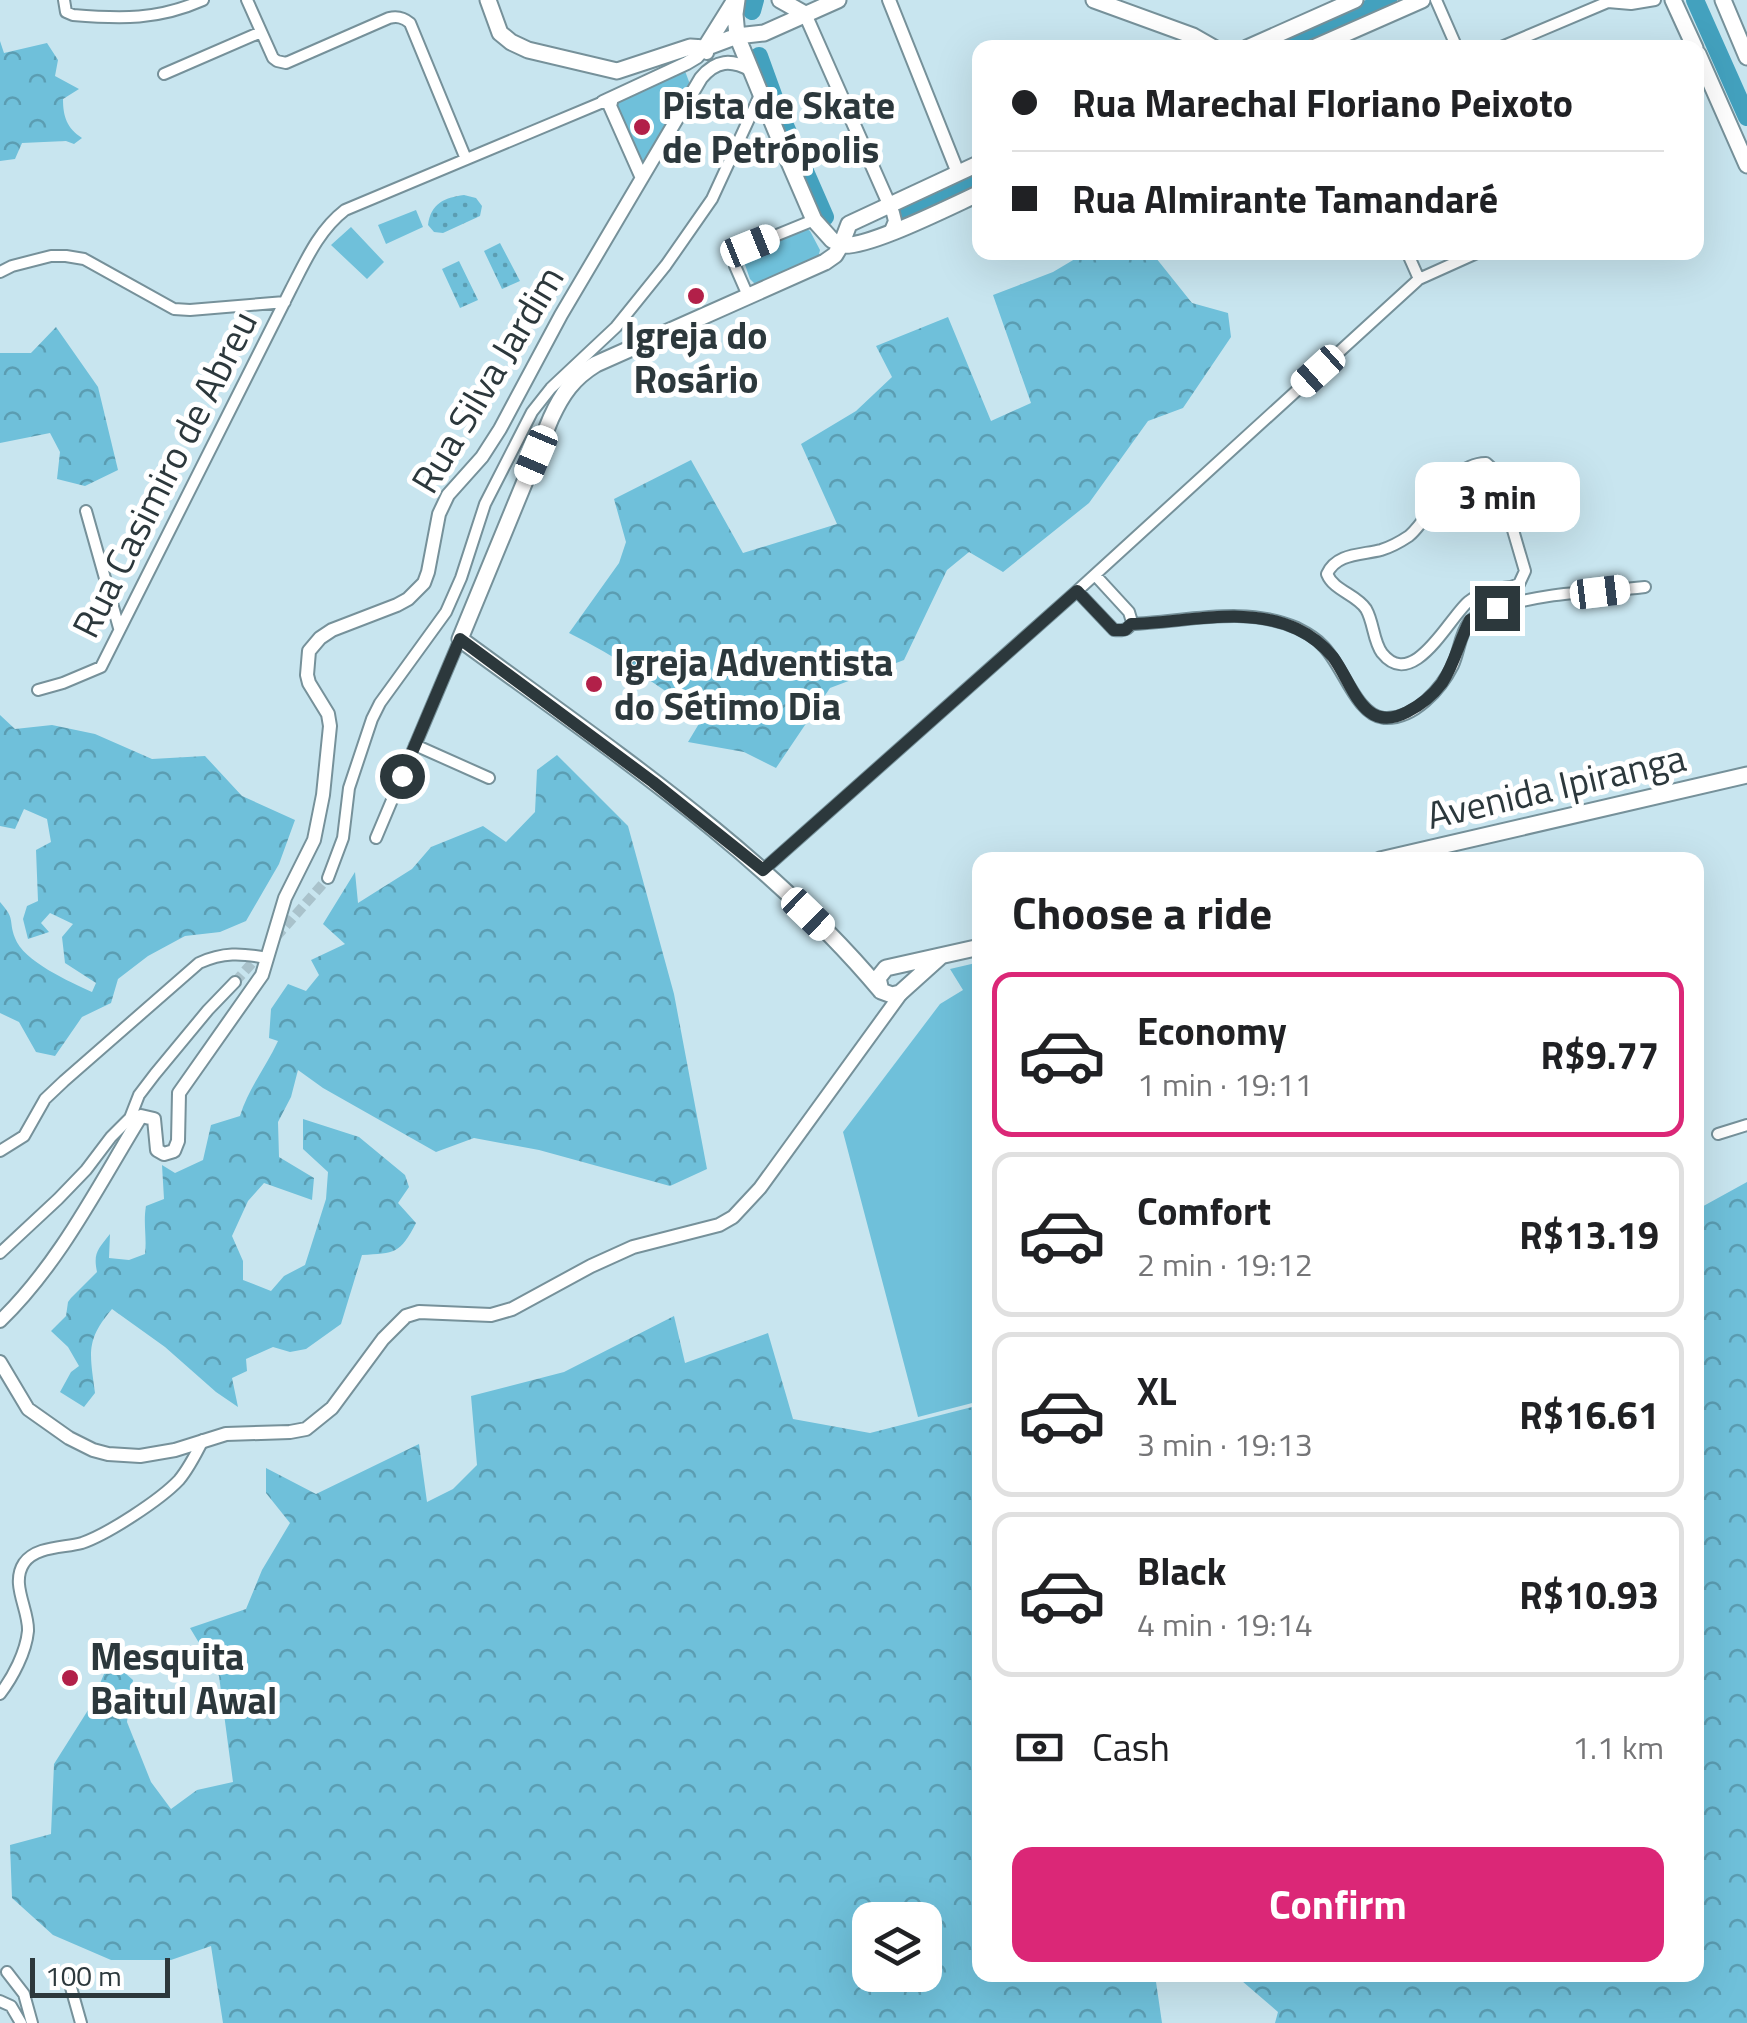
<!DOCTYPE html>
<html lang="en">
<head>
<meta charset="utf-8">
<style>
	body { margin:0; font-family:"Titillium Web",sans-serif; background:#f2f2f2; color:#202124; height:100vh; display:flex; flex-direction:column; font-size:38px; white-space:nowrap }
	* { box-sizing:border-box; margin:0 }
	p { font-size:32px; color:#757577 }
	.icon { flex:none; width:55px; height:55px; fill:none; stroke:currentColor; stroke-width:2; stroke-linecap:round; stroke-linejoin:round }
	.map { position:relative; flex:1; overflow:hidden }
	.side { position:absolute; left:972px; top:852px; width:732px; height:1130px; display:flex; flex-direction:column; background:#fff; border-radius:20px; box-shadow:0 10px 40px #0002 }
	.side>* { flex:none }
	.banner { position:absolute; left:972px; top:40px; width:732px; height:220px; border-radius:20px; box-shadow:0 10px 40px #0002; display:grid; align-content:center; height:220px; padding:0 40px; background:#fff }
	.tools { position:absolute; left:852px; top:1902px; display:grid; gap:20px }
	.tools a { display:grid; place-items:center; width:90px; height:90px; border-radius:20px; background:#fff; box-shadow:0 10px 40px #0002; font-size:50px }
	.scale { position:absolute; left:30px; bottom:25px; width:140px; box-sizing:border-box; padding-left:10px; border:5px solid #2c383c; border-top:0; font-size:28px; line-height:35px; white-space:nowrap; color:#2c383c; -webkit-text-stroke:8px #fff; paint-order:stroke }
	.end { position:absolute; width:45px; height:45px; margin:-22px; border:12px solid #2c383c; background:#fff; box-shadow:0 0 0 5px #fff }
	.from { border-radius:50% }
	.bubble { position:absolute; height:70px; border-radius:20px; background:#fff; box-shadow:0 10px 40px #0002; font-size:32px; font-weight:700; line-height:70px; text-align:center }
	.car { position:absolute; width:30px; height:60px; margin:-30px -15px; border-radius:12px; box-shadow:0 0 8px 2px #0007; background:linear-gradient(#fff 24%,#345 0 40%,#fff 0 76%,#345 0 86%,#fff 0) }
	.banner b { display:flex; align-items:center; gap:35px; height:95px; font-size:38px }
	.banner b+b { border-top:2px solid #e0e0e0 }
	.banner i { width:25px; height:25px; background:#202124 }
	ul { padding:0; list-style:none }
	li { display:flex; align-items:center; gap:30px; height:165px; margin:0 20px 15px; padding:0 20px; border:5px solid #e0e0e0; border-radius:20px }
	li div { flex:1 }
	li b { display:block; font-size:38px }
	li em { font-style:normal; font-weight:700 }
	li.current { border-color:#db2777 }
	li>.icon { width:90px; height:90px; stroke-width:1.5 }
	h2 { padding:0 40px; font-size:45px; line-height:120px }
	.pay { display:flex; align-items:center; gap:25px; height:110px; padding:0 40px; font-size:38px }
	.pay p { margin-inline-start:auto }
	.button { display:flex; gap:20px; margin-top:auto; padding:20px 40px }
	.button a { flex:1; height:115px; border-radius:20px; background:#db2777; color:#fff; font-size:40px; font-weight:700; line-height:115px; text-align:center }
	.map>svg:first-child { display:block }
	.green { fill:#6fc0da }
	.forest { fill:url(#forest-crowns); fill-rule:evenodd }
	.garden { fill:url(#garden-dots) }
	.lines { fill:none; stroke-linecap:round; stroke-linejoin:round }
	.river { stroke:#43a1be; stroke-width:18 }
	.minor-tunnel { stroke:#a9c2cb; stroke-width:10; stroke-dasharray:10 5; stroke-linecap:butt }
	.minor-casing { stroke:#76919a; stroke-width:14 }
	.tertiary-casing { stroke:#76919a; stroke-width:16 }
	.secondary-casing { stroke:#76919a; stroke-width:19 }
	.minor { stroke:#fff; stroke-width:10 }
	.tertiary { stroke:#fff; stroke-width:12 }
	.secondary { stroke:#fff; stroke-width:15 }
	.route { stroke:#2c383c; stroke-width:12 }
	.poi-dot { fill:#b22049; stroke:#fff; stroke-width:4 }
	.labels { text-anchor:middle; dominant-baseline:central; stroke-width:10; stroke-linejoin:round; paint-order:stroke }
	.poi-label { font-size:38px; font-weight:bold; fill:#2c383c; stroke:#fff; text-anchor:start }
	.street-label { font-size:38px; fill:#2c383c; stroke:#fff }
</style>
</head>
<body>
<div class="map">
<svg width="1747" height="2023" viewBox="0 0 1747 2023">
	<defs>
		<pattern id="forest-crowns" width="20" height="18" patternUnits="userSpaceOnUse" patternTransform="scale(2.5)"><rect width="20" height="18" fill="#6fc0da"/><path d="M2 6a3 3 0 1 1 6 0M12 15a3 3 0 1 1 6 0" fill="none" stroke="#5b9db2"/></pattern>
		<pattern id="garden-dots" width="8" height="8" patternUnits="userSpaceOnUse" patternTransform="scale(2.5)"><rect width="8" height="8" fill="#6fc0da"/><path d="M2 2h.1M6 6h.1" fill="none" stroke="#5b9db2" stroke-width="1.8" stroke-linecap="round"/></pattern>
	</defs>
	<rect width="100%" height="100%" fill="#c8e5ef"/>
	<path class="green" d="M685 71 691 87 642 171 614 104Z
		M416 210 423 227 386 244 378 225Z
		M351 227 384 262 367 279 331 245Z
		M804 227 810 231 820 250 818 258 762 285 755 284 750 279 743 259 747 253Z
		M980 962V1401L918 1417 843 1132 940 1004 963 990 950 969Z"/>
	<path class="forest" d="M0 41 4 53 47 43 58 60 55 76 79 89 63 99C63 117 67 128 82 138L74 144 66 141 22 143 15 159 0 161Z
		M1085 253H1152L1192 303 1228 313 1231 337 1183 408 1148 421 1089 503 1003 572 969 552 947 570 904 660 830 688 776 768 744 752 688 742 703 717C660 687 616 656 569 633L619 563 626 542 614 499 691 460 743 553 837 524 801 444 856 411 892 377 876 346 948 317 991 421 1031 403 993 295 1053 272Z
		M56 327 98 387 118 470 85 486 57 479 60 452 50 433 0 443V353H31Z
		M0 715 15 729 52 725 95 734 152 759 205 756 242 796 295 820 279 864 246 921 220 932 185 936 148 956 118 979 111 1003 82 1017 55 1056 36 1052 19 1022 0 1013V902C16 920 8 919 15 938 23 961 70 982 92 992L96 983 65 963 62 937 73 924 50 913 41 923 49 932 28 939 23 919 27 906 38 901 36 850 51 842 47 819 24 809 15 829 0 826Z
		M557 755 628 826 674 994 707 1169 670 1186 539 1150 474 1138 436 1152 323 1088 298 1070 291 1097 278 1122 279 1157 314 1178 312 1200 264 1183 248 1201 232 1236 243 1261V1280L271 1291 284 1276 305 1265 326 1199 328 1172 303 1149V1119L359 1137 405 1175 409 1187 398 1203 416 1223C400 1254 395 1253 362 1255L341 1324 306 1349 290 1352 273 1347 246 1359 247 1371 232 1378 238 1407 216 1392 165 1347 112 1309C85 1341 90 1353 95 1393L84 1407 60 1392 71 1372 79 1366 68 1347 51 1331 66 1316 68 1302 71 1298 97 1272C93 1253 98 1249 110 1234L109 1258 129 1260 145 1254C147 1237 143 1223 146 1206L164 1199 162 1165 175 1173 203 1160 211 1125 240 1116C248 1089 266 1067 278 1041L269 1038 271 1009 288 984 306 991 319 975 311 960 345 944 323 924 355 872 358 903 412 869 431 847 483 826 506 842 535 812 537 770Z
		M1747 1182V2023H1275L1278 2012 1235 1975H1698V1209Z
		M674 1316 685 1363 768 1333 793 1419 870 1433 980 1405V1975H1155L1162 2023H223L211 1946 171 1960H111L53 1935 12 1898 10 1845 51 1834 54 1764 90 1707 110 1660 133 1680 127 1722 151 1782 171 1809 197 1790 233 1782 219 1676 190 1628 246 1609 262 1570 290 1523 266 1493V1468L316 1494 419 1444 427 1502 453 1489 477 1465 471 1396 564 1372ZM870 1920H925V1975H870Z"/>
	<path class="garden" d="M464 195 476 198 482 206 480 216 443 233 434 232 428 225C431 203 444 198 464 195Z
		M500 243 520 281 502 289 484 251Z
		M459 261 478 300 460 308 442 269Z"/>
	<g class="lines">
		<path class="river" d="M1695 0 1747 117
			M752 11 755 0
			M1280 48 1388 0
			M759 56 780 114 825 217
			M905 210 980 178"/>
		<path class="minor-tunnel" d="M276 937 328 878
			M235 982 261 953"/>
		<defs>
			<path id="minor" d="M64 0 66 12 73 15C121 19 158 20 203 0
				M247 0 273 58 277 61 286 63 389 18C397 16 403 17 410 23L466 159
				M1436 0 1457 48
				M1499 48 1608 2 1631 4 1655 0
				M164 74 261 32
				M1407 252 1419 279
				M0 272 12 266 51 256H66L84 259 174 309 190 310 285 302
				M749 298 735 266 737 255 750 246 814 220
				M86 511 119 628
				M1511 587C1495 588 1481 592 1468 602 1449 618 1413 692 1382 653 1373 641 1374 623 1366 609 1356 594 1334 591 1327 574 1336 553 1362 555 1381 550 1391 547 1400 542 1409 536 1435 514 1447 464 1486 463L1496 472 1525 571 1519 584 1511 587 1517 601
				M1077 591 1114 630C1122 631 1129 630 1132 622L1129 612 1095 575
				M1131 624C1185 622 1245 605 1297 628 1305 632 1316 638 1322 645 1342 663 1356 716 1384 718 1414 720 1441 689 1453 665 1459 652 1460 634 1469 622 1475 615 1487 612 1496 609 1544 591 1595 593 1645 587
				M38 690 63 683 101 667 291 289C306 260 319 230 345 210L603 102
				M415 745 489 778
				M376 838 460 639
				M763 870 1077 591 1419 279 1479 252
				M328 878 343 838 349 788 372 719 380 703 446 612 461 578 485 504 532 412 551 388 616 327 666 265 712 199 760 95
				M130 1118 139 1095 155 1074 208 1010 235 982
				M1718 1134 1747 1125
				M0 1151 24 1136 45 1099 64 1081 199 963C223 952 241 953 267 958
				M0 1253 58 1199 86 1170 111 1137 130 1118 141 1116
				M0 1694C13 1677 26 1652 28 1631 29 1609 10 1584 24 1563 36 1546 64 1548 82 1543 108 1534 160 1500 179 1480 189 1468 196 1454 203 1440
				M7 1972 24 1994 32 2023
				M70 1984 81 2023
				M0 2001 11 2006 21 2023"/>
			<path id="tertiary" d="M889 0 958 173
				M805 14 893 213 895 221 890 233
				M612 98 610 106 642 178
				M603 102 687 63 697 57 705 48 707 53
				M0 1321C60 1263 98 1186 141 1116L154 1119 157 1150 164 1154 174 1151 178 1141 179 1093 262 975 285 898 314 840 323 795 330 726 328 714 309 683 307 675 309 651 320 638 332 630 397 605 408 599 424 583 428 572 439 514 448 495 482 457 500 429 561 315 701 78C716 60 731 59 751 70
				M0 1362 28 1409 69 1438 93 1450 108 1454 140 1456 175 1450 226 1434 290 1432 306 1429 332 1408 383 1339 406 1316 419 1312 491 1315 512 1309 591 1266 633 1247 719 1225 733 1217 760 1188 903 991"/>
			<path id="secondary" d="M488 0 500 33 511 42 528 50 617 71 690 47 705 48 737 36 764 33 838 0
				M737 0 735 14 737 36 785 153 814 220 832 240 841 245 835 255 825 262 596 364C573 378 562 394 551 418L460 639C604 745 767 854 881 991
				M780 0 805 14
				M1094 0 1193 36 1214 48
				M1673 0 1695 48
				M1723 0 1747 57
				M705 48 735 0
				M1247 48 1355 0
				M1313 48 1422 0
				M1698 54 1747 165
				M980 163 849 224 841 245C865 250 953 205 980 193
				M1380 860 1747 775
				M881 991 878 978 886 968 980 947
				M881 991 892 995 900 993 940 957"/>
		</defs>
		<use href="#minor" class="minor-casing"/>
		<use href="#tertiary" class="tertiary-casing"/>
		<use href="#secondary" class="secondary-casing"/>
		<use href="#minor" class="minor"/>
		<use href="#tertiary" class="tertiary"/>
		<use href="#secondary" class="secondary"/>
	</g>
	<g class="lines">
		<path class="route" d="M402 776 460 639 653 782 763 870 1077 591 1114 630H1125L1131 624C1185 623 1246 605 1297 629 1312 636 1323 645 1333 657 1353 684 1363 735 1407 712 1421 705 1433 695 1442 683 1455 663 1459 641 1470 620L1497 608"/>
	</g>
	<g class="poi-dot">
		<circle cx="642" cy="127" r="10"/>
		<circle cx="696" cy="296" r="10"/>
		<circle cx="594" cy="684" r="10"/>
		<circle cx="70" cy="1678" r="10"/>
	</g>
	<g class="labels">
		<g class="poi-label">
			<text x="662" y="105">Pista de Skate<tspan x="662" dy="44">de Petrópolis</tspan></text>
			<text x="696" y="335" text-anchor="middle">Igreja do<tspan x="696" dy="44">Rosário</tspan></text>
			<text x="614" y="662">Igreja Adventista<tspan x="614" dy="44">do Sétimo Dia</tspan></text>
			<text x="90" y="1656">Mesquita<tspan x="90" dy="44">Baitul Awal</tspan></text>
		</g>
		<g class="street-label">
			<text transform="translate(487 379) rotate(-59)">Rua Silva Jardim</text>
			<text transform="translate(164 474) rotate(-63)">Rua Casimiro de Abreu</text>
			<text transform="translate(1556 786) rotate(-13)">Avenida Ipiranga</text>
		</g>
	</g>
</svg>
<div class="tools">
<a><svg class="icon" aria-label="layers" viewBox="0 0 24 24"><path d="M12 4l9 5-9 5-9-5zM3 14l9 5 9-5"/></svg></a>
</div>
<div class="scale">100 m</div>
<i class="end from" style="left:402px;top:776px"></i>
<i class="end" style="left:1497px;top:608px"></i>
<div class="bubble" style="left:1415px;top:462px;width:165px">3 min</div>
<i class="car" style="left:750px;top:246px;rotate:68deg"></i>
<i class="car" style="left:1318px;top:371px;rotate:228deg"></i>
<i class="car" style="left:536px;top:455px;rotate:203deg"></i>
<i class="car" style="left:1600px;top:592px;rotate:83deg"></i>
<i class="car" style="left:808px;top:914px;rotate:134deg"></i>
<div class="banner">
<b><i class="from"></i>Rua Marechal Floriano Peixoto</b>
<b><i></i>Rua Almirante Tamandaré</b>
</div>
<section class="side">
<h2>Choose a ride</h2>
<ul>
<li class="current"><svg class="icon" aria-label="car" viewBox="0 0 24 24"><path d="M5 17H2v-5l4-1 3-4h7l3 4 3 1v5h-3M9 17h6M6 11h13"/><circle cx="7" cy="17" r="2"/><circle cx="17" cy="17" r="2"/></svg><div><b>Economy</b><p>1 min · 19:11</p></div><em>R$9.77</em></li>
<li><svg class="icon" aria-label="car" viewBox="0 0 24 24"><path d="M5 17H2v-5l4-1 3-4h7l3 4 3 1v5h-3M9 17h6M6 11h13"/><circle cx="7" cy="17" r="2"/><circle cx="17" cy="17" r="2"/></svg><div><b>Comfort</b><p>2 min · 19:12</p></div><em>R$13.19</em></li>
<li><svg class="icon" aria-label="car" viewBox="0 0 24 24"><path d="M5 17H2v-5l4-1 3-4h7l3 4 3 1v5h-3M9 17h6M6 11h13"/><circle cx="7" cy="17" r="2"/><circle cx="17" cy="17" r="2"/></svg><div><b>XL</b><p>3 min · 19:13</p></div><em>R$16.61</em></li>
<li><svg class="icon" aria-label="car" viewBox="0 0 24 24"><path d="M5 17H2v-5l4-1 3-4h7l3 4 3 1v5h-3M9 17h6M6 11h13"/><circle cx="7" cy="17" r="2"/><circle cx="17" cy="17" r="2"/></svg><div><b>Black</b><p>4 min · 19:14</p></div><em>R$10.93</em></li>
</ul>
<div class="pay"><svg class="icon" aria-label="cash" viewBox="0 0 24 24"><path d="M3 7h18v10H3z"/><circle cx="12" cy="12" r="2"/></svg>Cash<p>1.1 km</p></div>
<div class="button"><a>Confirm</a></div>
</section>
</div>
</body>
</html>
